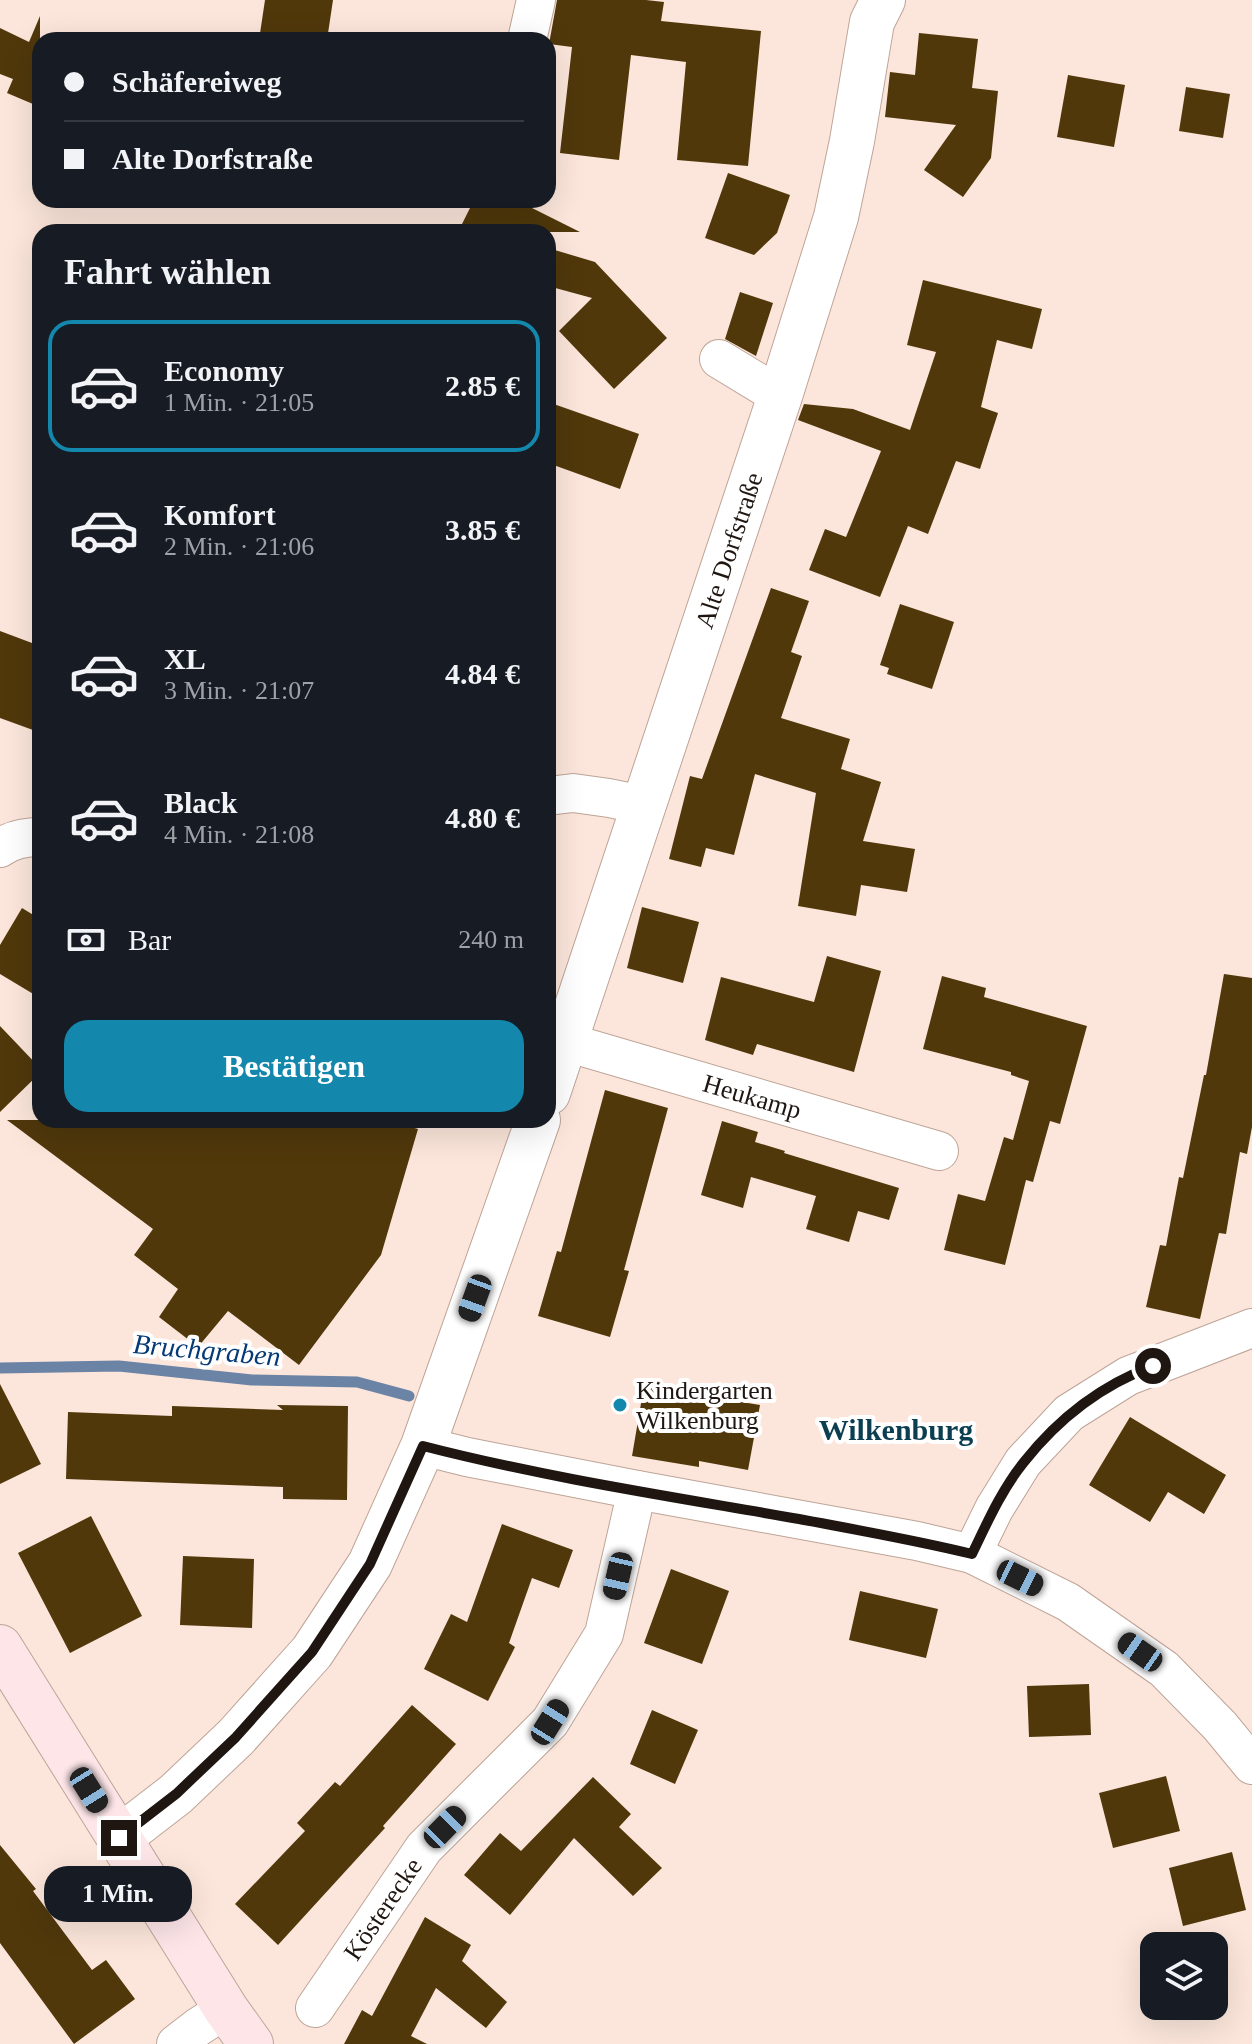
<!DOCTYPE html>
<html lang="de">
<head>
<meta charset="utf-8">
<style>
	body { margin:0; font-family:"Times New Roman",serif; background:#20242c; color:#f1f3f6; height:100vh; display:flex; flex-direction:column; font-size:30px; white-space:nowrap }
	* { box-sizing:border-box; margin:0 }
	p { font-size:26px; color:#9ea1a6 }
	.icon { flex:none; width:44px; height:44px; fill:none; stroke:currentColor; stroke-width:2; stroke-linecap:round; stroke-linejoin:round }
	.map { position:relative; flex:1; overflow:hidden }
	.details { position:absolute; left:32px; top:224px; width:524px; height:904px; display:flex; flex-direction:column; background:#171b24; border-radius:24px; box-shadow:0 8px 32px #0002 }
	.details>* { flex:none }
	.hud { position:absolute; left:32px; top:32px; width:524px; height:176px; border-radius:24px; box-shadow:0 8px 32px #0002; display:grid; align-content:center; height:176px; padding:0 32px; background:#171b24 }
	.fabs { position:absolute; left:1140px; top:1932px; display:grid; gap:16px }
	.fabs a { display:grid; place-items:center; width:88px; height:88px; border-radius:16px; background:#171b24; box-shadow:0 8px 32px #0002; font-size:40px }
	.end { position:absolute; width:36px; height:36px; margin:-18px; border:10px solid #1f1611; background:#fff; box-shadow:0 0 0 4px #fff }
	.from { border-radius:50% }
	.bubble { position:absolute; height:56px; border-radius:24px; background:#171b24; box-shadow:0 8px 32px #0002; font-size:26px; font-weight:800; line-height:56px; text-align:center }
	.car { position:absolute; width:24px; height:48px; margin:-24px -12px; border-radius:10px; box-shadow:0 0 6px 2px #0007; background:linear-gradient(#222 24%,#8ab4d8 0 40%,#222 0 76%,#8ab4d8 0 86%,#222 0) }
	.hud b { display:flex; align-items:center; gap:28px; height:76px; font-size:30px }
	.hud b+b { border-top:2px solid #363941 }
	.hud i { width:20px; height:20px; background:#f1f3f6 }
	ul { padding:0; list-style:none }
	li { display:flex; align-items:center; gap:24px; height:132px; margin:0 16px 12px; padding:0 16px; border:4px solid transparent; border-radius:24px }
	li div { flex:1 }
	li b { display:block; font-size:30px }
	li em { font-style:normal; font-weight:800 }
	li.on { border-color:#1387ac }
	li>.icon { width:72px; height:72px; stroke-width:1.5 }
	h2 { padding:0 32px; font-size:36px; line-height:96px }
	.pay { display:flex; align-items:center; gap:20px; height:88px; padding:0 32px; font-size:30px }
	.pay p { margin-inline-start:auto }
	.primary-button { display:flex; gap:16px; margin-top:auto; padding:16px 32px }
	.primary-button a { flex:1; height:92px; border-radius:24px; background:#1387ac; color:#fff; font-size:32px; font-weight:800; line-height:92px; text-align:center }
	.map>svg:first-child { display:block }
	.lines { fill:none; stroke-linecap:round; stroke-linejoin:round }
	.stream { stroke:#6b83a5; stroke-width:11 }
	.building { fill:#50380b }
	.minor-casing { stroke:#bea497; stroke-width:40 }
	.tertiary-casing { stroke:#bea497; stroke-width:46 }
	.secondary-casing { stroke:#bea497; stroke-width:46 }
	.minor { stroke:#fff; stroke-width:38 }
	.tertiary { stroke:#fff; stroke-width:44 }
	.secondary { stroke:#fde5e8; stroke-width:44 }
	.route { stroke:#1f1611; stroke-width:10 }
	.poi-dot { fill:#1387ac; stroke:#fff; stroke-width:3 }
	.labels { text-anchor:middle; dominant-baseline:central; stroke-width:8; stroke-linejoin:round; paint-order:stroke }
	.street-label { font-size:26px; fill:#1f1611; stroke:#fff }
	.poi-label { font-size:26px; fill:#1f1611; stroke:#fff; text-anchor:start }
	.water-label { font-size:28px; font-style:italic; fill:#053a76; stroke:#fff }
	.quarter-label { font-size:30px; font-weight:bold; fill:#0b3e50; stroke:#fff }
</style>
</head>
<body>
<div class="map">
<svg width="1252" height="2044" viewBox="0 0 1252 2044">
	<rect width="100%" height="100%" fill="#fce6db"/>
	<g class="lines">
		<path class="stream" d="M0 1368 119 1366 252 1380 357 1382 409 1396"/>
	</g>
	<path class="building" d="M265 0H333L327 40H259Z
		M557 0H646L664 2 661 21 761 31 748 166 677 160 686 62 631 55 619 160 560 153 572 47 549 44Z
		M40 16V107L7 93 13 79 0 74V28L29 42Z
		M919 33 978 39 972 88 998 91 991 158 963 197 924 170 956 125 885 117 890 72 915 75Z
		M1068 75 1125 85 1114 147 1057 137Z
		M1186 87 1230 94 1223 138 1179 131Z
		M728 173 790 195 777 233 754 255 705 238Z
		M474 200H516L580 232H458Z
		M548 248 595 262 667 338 614 389 559 331 592 298 548 286Z
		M923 280 1042 309 1032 349 997 340 981 407 998 413 980 469 956 461 928 534 908 526 880 597 809 570 825 529 846 537 881 451 798 420 804 404 853 409 910 430 936 352 907 345Z
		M740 292 773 303 756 356 725 339Z
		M548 402 639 434 620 489 548 463Z
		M771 588 809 601 791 652 802 656 781 718 850 739 841 769 881 782 863 841 915 849 907 892 861 885 856 916 798 906 816 793 755 774 734 855 706 848 701 867 669 859 690 776 702 779Z
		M900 604 954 622 932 689 887 674 889 668 880 665Z
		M0 631 40 646V710L33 730 0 718Z
		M642 907 699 922 683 983 627 968Z
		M22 908 40 919V998L0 974V945Z
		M827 956 881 971 854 1072 757 1044 753 1055 705 1040 721 977 814 1002Z
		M1224 974 1252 978V1127L1247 1154 1240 1152 1226 1234 1219 1233 1200 1319 1146 1307 1160 1245 1166 1246 1179 1177 1183 1178 1204 1075H1206Z
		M942 976 986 988 984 997 1087 1026 1060 1124 1050 1121 1033 1182 1026 1180 1005 1265 944 1250 958 1194 985 1201 1004 1137 1013 1140 1029 1081 1011 1075V1072L923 1049Z
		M0 1026 40 1068V1073L0 1112Z
		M605 1090 668 1108 624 1270 629 1271 610 1337 538 1316 557 1251 561 1252Z
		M7 1120H388L418 1129 381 1255 299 1365 228 1311 198 1347 159 1317 178 1289 134 1255 153 1229Z
		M722 1121 758 1132 755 1142 785 1151 784 1153 899 1188 889 1220 858 1211 849 1242 806 1229 816 1196 751 1177 743 1208 701 1195Z
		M645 1380 712 1392 711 1397 760 1405 748 1470 699 1461V1467L632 1456Z
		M0 1384 41 1464 0 1484Z
		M277 1405 348 1406 347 1500 283 1499V1487L66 1479 68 1412 172 1416V1406L283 1410Z
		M1130 1417 1226 1475 1204 1514 1168 1492 1150 1522 1089 1485Z
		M91 1516 142 1616 70 1653 18 1553Z
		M502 1524 573 1550 559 1588 532 1578 509 1643 515 1647 488 1701 424 1669 451 1614 467 1622Z
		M183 1556 254 1559 252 1628 180 1625Z
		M671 1569 729 1591 702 1664 644 1643Z
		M860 1591 938 1609 926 1658 849 1640Z
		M1089 1684 1091 1735 1029 1737 1027 1686Z
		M412 1705 456 1744 383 1826 385 1828 278 1945 235 1904 305 1831 297 1823 335 1782 340 1786Z
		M652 1710 698 1730 675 1784 630 1764Z
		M1166 1776 1180 1831 1113 1848 1099 1793Z
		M593 1777 631 1814 619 1827 662 1868 633 1896 574 1838 510 1915 464 1875 500 1833 521 1851Z
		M0 1845 36 1889 33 1891 92 1970 106 1960 135 1999 74 2044 0 1943Z
		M1232 1852 1246 1910 1183 1926 1169 1868Z
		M425 1917 471 1945 462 1961 507 2002 486 2028 436 1988 411 2036 427 2044H344L362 2010 372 2016Z"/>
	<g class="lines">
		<defs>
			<g id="minor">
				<path d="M527 40 536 0"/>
				<path d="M719 359 780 396"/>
				<path d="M548 796 573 793 609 798 643 805"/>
				<path d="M0 848C11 840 26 837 40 837"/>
				<path id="s1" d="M566 1042 939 1151"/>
				<path d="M423 1446 467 1457 637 1490 917 1541 972 1554 1068 1602 1164 1669 1220 1726 1252 1765"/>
				<path d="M972 1554 994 1509 1023 1462 1069 1413 1128 1376 1252 1328"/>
				<path id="s2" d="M315 2008 424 1848 550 1722 604 1634 637 1490"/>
				<path d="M176 2044 198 2027 226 2009"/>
			</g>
			<g id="tertiary">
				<path id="s3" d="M548 1093 780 396 836 217 852 141 872 22 883 0"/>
				<path d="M119 1838 176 1794 236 1737 312 1652 370 1564 423 1446 538 1120"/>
			</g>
			<path id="secondary" d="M0 1647 226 2009 251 2044"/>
		</defs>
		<use href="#minor" class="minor-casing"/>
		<use href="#tertiary" class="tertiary-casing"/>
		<use href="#secondary" class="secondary-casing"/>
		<use href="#minor" class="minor"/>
		<use href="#tertiary" class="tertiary"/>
		<use href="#secondary" class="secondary"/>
	</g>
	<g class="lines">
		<path class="route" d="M119 1838 176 1794 236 1737 312 1652 370 1564 423 1446C547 1478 674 1497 799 1519 857 1530 915 1540 972 1554 987 1523 1002 1489 1024 1462 1058 1419 1102 1385 1153 1366"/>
	</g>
	<circle class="poi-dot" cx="620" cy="1405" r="8"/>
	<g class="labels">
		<g class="street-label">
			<text stroke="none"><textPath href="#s3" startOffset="572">Alte Dorfstraße</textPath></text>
			<text stroke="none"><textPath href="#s1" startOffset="194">Heukamp</textPath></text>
			<text stroke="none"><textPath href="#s2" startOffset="120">Kösterecke</textPath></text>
		</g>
		<g class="poi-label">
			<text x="636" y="1390">Kindergarten<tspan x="636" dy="30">Wilkenburg</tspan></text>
		</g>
		<g class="water-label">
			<text transform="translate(207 1350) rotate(5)">Bruchgraben</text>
		</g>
		<g class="quarter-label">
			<text x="896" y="1429">Wilkenburg</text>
		</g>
	</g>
</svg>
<div class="fabs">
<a><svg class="icon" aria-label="layers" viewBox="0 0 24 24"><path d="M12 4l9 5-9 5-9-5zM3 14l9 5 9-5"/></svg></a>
</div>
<i class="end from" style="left:1153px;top:1366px"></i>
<i class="end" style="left:119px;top:1838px"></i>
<div class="bubble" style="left:44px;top:1866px;width:148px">1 Min.</div>
<i class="car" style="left:475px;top:1298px;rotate:200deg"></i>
<i class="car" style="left:618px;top:1576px;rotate:193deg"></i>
<i class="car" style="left:1020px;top:1578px;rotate:116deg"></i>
<i class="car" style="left:1140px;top:1652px;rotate:305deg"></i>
<i class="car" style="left:550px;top:1722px;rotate:32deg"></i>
<i class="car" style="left:89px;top:1790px;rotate:148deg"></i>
<i class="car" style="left:445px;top:1827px;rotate:45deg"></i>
<div class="hud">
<b><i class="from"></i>Schäfereiweg</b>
<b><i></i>Alte Dorfstraße</b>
</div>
<section class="details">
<h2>Fahrt wählen</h2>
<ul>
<li class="on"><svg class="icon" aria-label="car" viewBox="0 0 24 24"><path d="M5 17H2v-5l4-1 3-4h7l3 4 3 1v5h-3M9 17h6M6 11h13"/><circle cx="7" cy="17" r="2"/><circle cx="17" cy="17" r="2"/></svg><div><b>Economy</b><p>1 Min. · 21:05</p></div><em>2.85 €</em></li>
<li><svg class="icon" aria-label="car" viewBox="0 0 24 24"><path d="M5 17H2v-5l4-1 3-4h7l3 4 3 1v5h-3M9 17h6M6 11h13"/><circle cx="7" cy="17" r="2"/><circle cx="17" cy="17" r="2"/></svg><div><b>Komfort</b><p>2 Min. · 21:06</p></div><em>3.85 €</em></li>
<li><svg class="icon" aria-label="car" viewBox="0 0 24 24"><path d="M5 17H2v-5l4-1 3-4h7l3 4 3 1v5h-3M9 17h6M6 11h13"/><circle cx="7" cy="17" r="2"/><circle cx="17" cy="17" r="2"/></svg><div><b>XL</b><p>3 Min. · 21:07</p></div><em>4.84 €</em></li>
<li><svg class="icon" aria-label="car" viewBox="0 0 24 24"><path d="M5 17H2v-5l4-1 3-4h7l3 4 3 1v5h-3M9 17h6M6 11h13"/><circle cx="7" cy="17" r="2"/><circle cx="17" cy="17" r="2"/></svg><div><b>Black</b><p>4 Min. · 21:08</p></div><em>4.80 €</em></li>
</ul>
<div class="pay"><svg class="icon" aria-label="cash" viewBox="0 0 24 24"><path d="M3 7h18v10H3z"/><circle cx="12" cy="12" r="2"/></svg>Bar<p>240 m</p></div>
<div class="primary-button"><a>Bestätigen</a></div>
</section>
</div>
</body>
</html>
